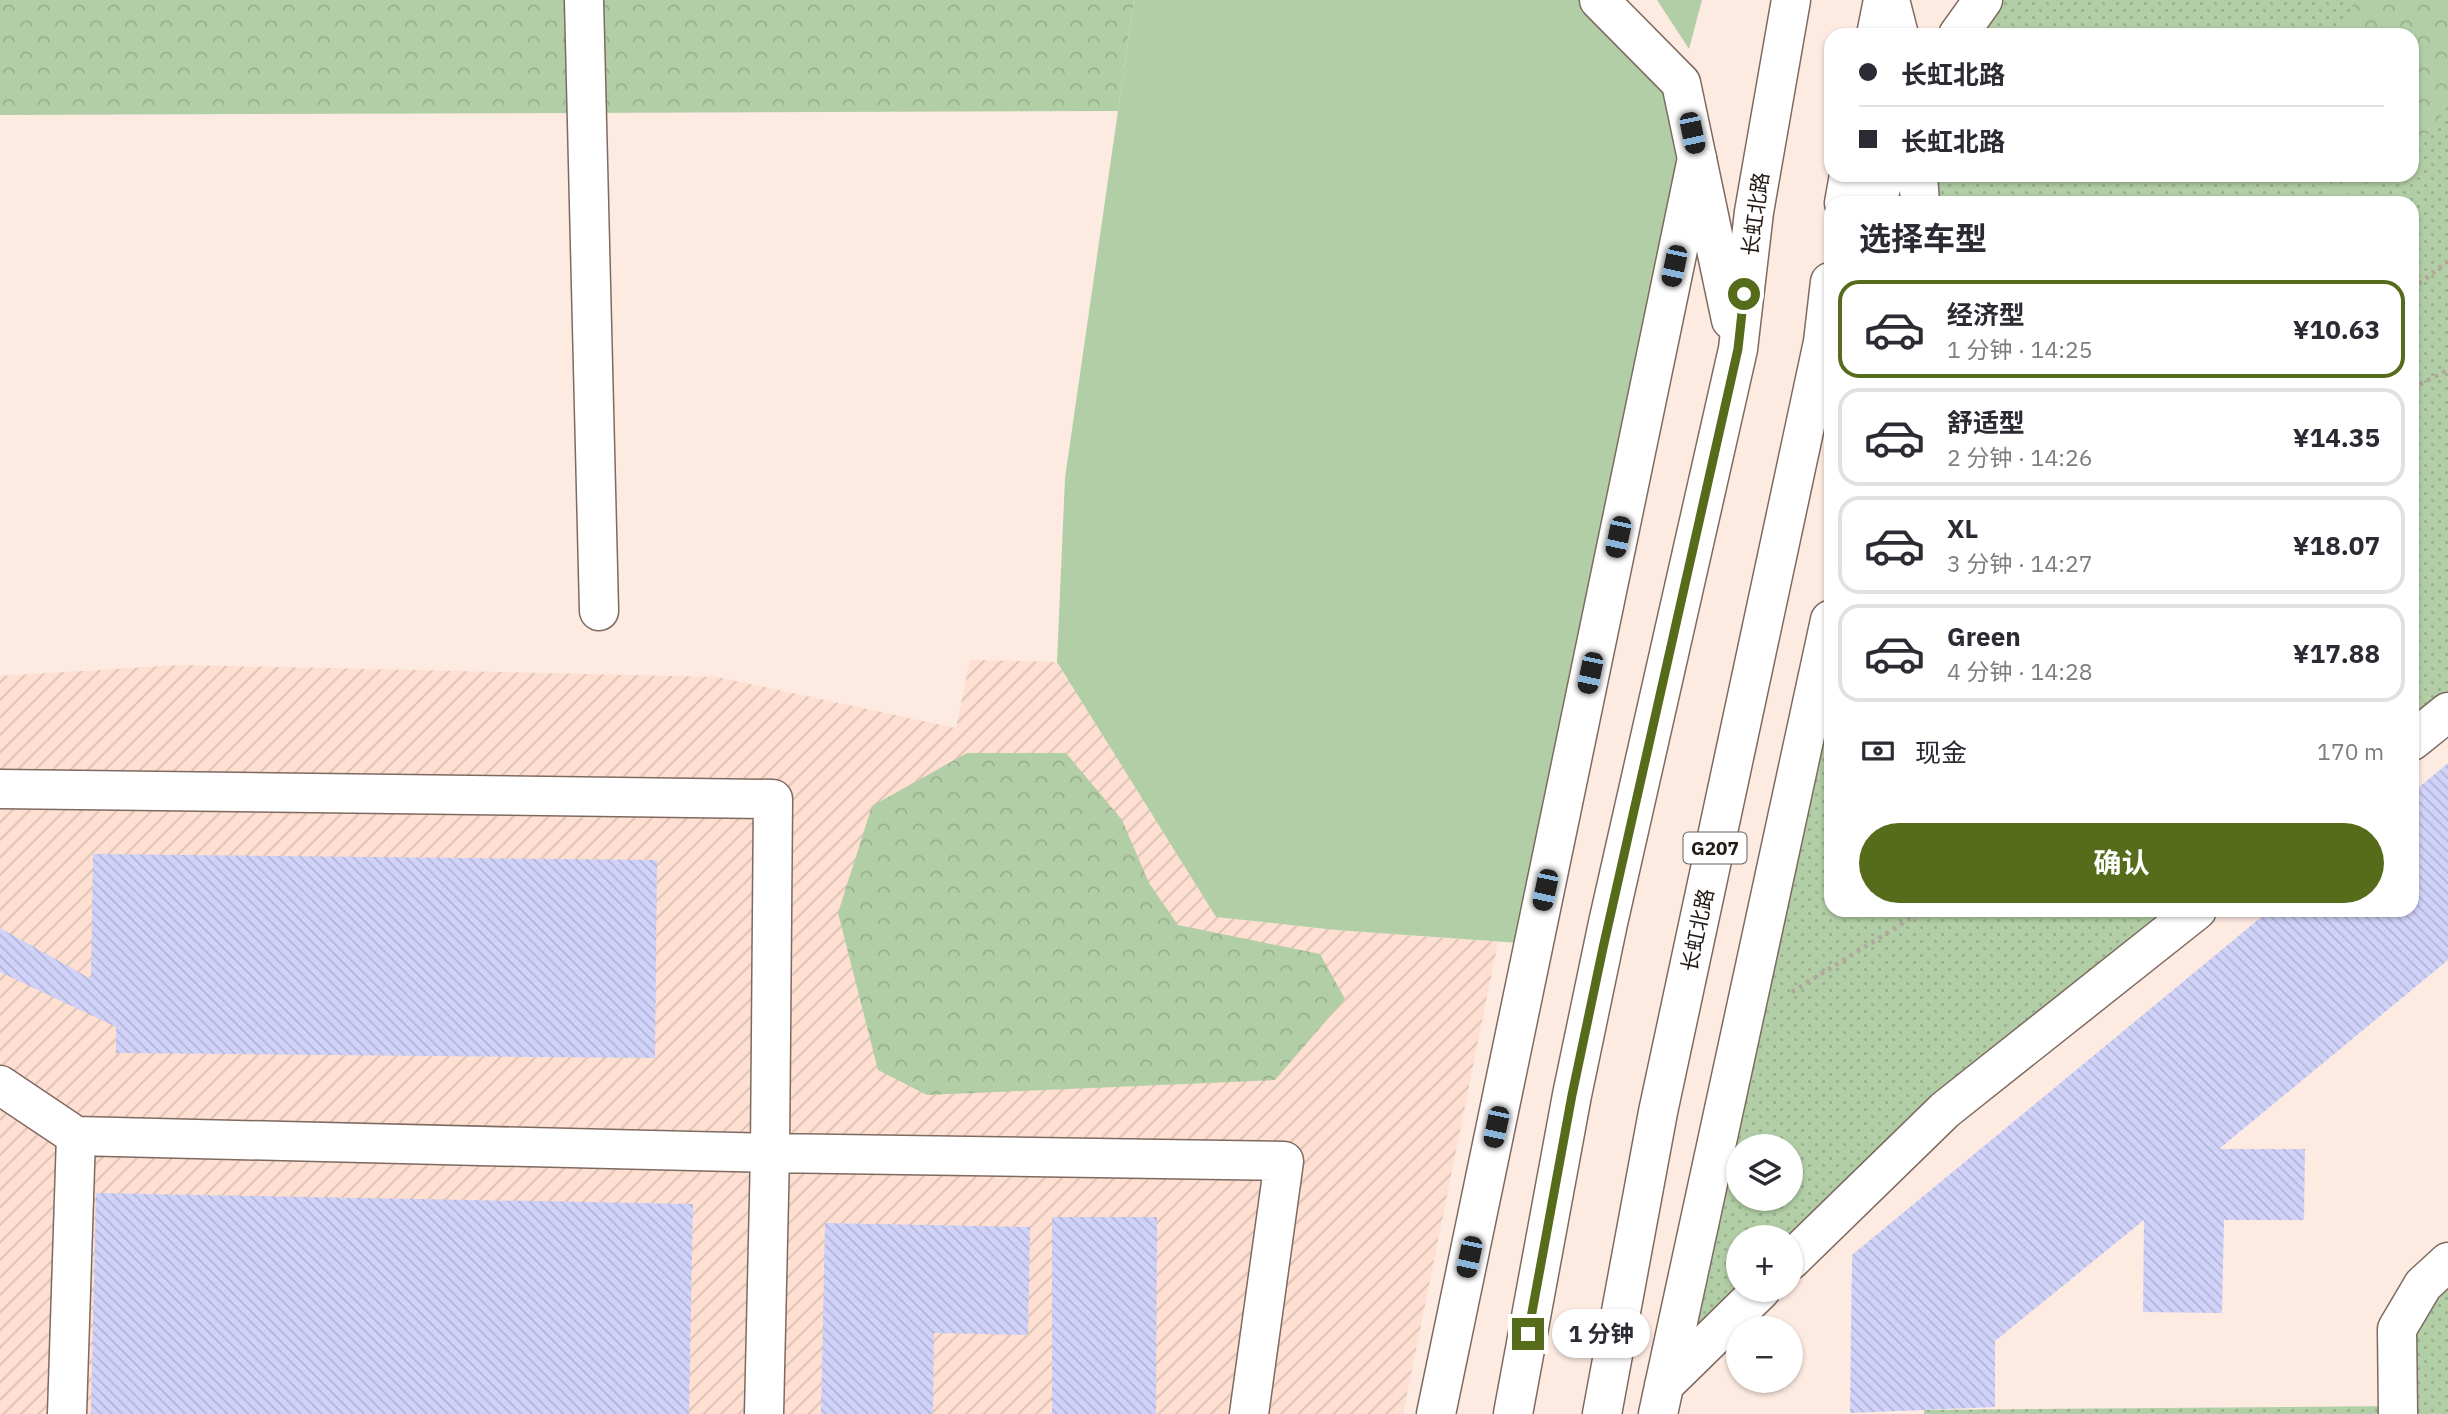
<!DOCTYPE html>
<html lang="zh">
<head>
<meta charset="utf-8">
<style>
	body { margin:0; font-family:"IBM Plex Sans","Noto Sans SC",sans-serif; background:#f2f2f3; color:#2b2b33; height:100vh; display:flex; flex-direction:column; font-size:26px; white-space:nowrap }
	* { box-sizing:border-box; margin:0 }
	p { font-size:23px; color:#7c7c81 }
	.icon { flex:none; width:38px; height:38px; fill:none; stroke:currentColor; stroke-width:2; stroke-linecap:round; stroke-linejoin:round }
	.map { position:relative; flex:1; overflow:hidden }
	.sheet { position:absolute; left:1824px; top:196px; width:595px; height:721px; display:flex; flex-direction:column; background:#fff; border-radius:21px; box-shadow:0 2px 5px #0004 }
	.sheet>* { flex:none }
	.hud { position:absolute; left:1824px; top:28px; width:595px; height:154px; border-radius:21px; box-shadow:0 2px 5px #0004; display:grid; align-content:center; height:154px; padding:0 35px; background:#fff }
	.buttons { position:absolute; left:1726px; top:1134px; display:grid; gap:14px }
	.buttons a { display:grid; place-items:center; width:77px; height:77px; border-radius:50%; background:#fff; box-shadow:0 2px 5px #0004; font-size:35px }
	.end { position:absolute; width:32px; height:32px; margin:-16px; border:9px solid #576c1a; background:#fff; box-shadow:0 0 0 4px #fff }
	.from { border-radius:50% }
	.bubble { position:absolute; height:49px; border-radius:24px; background:#fff; box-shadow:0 2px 5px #0004; font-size:23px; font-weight:700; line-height:49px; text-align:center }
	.car { position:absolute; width:21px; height:42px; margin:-21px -10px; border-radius:9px; box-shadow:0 0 5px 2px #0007; background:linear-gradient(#222 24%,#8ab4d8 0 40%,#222 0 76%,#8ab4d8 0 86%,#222 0) }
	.hud b { display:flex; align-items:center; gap:24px; height:66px; font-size:26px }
	.hud b+b { border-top:2px solid #e1e1e2 }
	.hud i { width:18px; height:18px; background:#2b2b33 }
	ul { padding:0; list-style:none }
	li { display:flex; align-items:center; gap:21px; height:98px; margin:0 14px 10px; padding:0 21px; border:4px solid #e1e1e2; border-radius:21px }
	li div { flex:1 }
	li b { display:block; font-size:26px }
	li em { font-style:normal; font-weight:700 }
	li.current { border-color:#576c1a }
	li>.icon { width:63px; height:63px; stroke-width:1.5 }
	h2 { padding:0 35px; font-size:32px; line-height:84px }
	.pay { display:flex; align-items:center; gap:18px; height:77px; padding:0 35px; font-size:26px }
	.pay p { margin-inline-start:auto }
	.action { display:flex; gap:14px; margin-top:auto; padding:14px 35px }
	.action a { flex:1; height:80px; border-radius:42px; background:#576c1a; color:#fff; font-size:28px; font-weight:700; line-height:80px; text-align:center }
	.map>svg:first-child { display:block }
	.industrial { fill:url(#industrial-furrows) }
	.grass { fill:url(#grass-dots); fill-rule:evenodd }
	.forest { fill:url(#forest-crowns) }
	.garden { fill:#b2cea6 }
	.building { fill:url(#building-back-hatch) }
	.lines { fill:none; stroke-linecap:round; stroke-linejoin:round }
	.minor-casing { stroke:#7e6a60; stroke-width:41 }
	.highway-casing { stroke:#7e6a60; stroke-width:41 }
	.path { stroke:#b4a59e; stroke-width:4.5; stroke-dasharray:3.5 5; stroke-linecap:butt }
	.minor { stroke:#fff; stroke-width:38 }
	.highway { stroke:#fff; stroke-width:38 }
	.route { stroke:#576c1a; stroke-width:9 }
	.labels { text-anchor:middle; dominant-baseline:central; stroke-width:6; stroke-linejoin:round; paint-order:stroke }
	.shield { fill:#fff; stroke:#645f5c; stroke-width:2 }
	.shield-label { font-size:19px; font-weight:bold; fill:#221a16 }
	.street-label { font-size:21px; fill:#221a16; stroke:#fff }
</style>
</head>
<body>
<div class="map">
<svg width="2448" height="1414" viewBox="0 0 2448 1414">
	<defs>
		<pattern id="industrial-furrows" width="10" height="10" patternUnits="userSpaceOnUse" patternTransform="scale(1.75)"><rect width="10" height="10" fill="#fedfd1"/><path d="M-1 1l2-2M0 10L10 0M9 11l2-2" fill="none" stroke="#d9bfb3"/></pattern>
		<pattern id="grass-dots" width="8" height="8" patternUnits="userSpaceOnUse" patternTransform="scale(1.75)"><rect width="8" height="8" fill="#b2cea6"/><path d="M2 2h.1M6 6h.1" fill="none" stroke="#99b08e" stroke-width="1.8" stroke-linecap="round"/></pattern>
		<pattern id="forest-crowns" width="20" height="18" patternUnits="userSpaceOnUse" patternTransform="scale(1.75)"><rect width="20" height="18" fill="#b2cea6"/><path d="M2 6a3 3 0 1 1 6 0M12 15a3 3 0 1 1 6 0" fill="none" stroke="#99b08e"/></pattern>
		<pattern id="building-back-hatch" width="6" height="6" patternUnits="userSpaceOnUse" patternTransform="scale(1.75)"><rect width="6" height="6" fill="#d0d2f9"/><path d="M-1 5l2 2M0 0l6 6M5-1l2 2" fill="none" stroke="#b2b4d5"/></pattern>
	</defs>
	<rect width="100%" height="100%" fill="#fdebe2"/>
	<path class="industrial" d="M970 660 1057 662 1216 917 1336 930 1498 942 1403 1414H0V676L182 665 717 677 956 728Z"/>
	<path class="grass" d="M1983 0H2448V712L2412 741V203H1920L1918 175H2412V35H1958Z
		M1830 620V910H2197L1790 1237H1738V1290L1664 1385ZM1738 1146H1790V1199H1738Z
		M2448 1262V1414H1924V1410L2397 1406V1329Z"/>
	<path class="forest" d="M0 0H1134L1118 111 0 115Z
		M2354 0H2448V106L2430 132 2412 149V35H2344Z
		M2302 175H2383L2368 189 2328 197Z
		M967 753H1066L1122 820 1149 883 1178 925 1320 954 1345 999 1275 1080 927 1095 878 1070 838 913 872 806Z"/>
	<path class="garden" d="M1134 0H1599L1681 83 1697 158 1534 944 1336 930 1216 917 1057 662 1065 478Z
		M1657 0H1702L1689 49Z"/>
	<path class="building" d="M2448 763V960L2219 1149H2305L2304 1220H2224L2222 1313 2143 1312 2144 1220 1995 1341V1407L1850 1413 1852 1255 2270 910H2412V793Z
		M93 854 657 860 655 1058 116 1053V1027L0 972V928L91 979Z
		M96 1193 693 1204 689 1414H91Z
		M1052 1217H1157L1156 1414H1052Z
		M825 1223 1030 1227 1028 1335 934 1333 933 1414H821Z"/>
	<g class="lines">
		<defs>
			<path id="minor" d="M584 0 599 611
				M1890 0 1899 35
				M1918 175 1920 203
				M2412 741 2448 712
				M0 789 773 799 770 1153 1284 1161 1249 1414
				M0 1085 76 1136
				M1790 1261 1945 1110 2197 910
				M1664 1385 1761 1290
				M67 1414 76 1136 770 1153 764 1414
				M1436 1414 1697 158
				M1658 1414 1830 620
				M2398 1414 2397 1329 2423 1285 2448 1262"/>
			<path id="highway" d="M1599 0 1681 83 1731 320
				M1876 35 1883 0
				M1958 35 1983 0
				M1844 203 1849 175
				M1875 203 1886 175
				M1513 1414 1572 1095 1608 923 1738 349 1754 212 1791 0
				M1602 1414 1658 1112 1823 342 1830 282"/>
		</defs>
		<use href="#minor" class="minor-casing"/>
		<use href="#highway" class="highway-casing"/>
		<path class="path" d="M2412 289 2448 261
			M2412 388 2448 370
			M1792 992 1924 910"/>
		<use href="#minor" class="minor"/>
		<use href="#highway" class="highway"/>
	</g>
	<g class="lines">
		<path class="route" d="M1528 1334 1572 1095 1603 948 1738 349 1744 294"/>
	</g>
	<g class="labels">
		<rect class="shield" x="1683.5" y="832.5" width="63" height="31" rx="5"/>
		<g class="shield-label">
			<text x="1715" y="848">G207</text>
		</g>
		<g class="street-label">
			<text transform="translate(1755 214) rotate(-82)">长虹北路</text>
			<text transform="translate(1697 930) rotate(-78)">长虹北路</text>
		</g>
	</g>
</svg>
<div class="buttons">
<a><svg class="icon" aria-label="layers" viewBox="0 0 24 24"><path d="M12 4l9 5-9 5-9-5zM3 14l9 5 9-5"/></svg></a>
<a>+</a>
<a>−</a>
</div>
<i class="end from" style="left:1744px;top:294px"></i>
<i class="end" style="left:1528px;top:1334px"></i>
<div class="bubble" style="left:1552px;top:1309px;width:98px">1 分钟</div>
<i class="car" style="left:1692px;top:133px;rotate:168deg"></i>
<i class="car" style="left:1674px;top:266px;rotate:192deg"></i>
<i class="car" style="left:1618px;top:537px;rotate:192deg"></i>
<i class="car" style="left:1590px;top:673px;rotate:192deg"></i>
<i class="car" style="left:1545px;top:890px;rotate:192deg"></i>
<i class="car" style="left:1496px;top:1127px;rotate:192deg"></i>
<i class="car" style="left:1469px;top:1257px;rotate:192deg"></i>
<div class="hud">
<b><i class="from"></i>长虹北路</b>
<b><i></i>长虹北路</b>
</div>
<section class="sheet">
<h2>选择车型</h2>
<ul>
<li class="current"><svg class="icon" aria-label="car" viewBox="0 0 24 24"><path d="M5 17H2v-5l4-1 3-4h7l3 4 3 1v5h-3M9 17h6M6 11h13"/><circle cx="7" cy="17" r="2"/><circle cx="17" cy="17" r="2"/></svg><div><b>经济型</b><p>1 分钟 · 14:25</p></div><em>¥10.63</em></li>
<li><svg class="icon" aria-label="car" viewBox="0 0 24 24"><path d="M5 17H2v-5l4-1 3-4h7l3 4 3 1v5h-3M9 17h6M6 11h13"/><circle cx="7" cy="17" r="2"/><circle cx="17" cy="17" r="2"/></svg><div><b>舒适型</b><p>2 分钟 · 14:26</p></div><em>¥14.35</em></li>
<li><svg class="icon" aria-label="car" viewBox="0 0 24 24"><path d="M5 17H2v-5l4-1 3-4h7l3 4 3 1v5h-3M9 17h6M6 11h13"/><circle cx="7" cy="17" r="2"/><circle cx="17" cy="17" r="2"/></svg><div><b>XL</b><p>3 分钟 · 14:27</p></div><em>¥18.07</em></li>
<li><svg class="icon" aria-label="car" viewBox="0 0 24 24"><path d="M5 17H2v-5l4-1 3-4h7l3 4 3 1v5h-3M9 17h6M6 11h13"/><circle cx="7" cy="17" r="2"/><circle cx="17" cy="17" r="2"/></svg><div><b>Green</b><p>4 分钟 · 14:28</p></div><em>¥17.88</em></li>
</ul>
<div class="pay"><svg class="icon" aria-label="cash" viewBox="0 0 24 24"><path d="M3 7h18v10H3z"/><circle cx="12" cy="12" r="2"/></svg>现金<p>170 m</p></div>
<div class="action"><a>确认</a></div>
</section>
</div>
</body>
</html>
